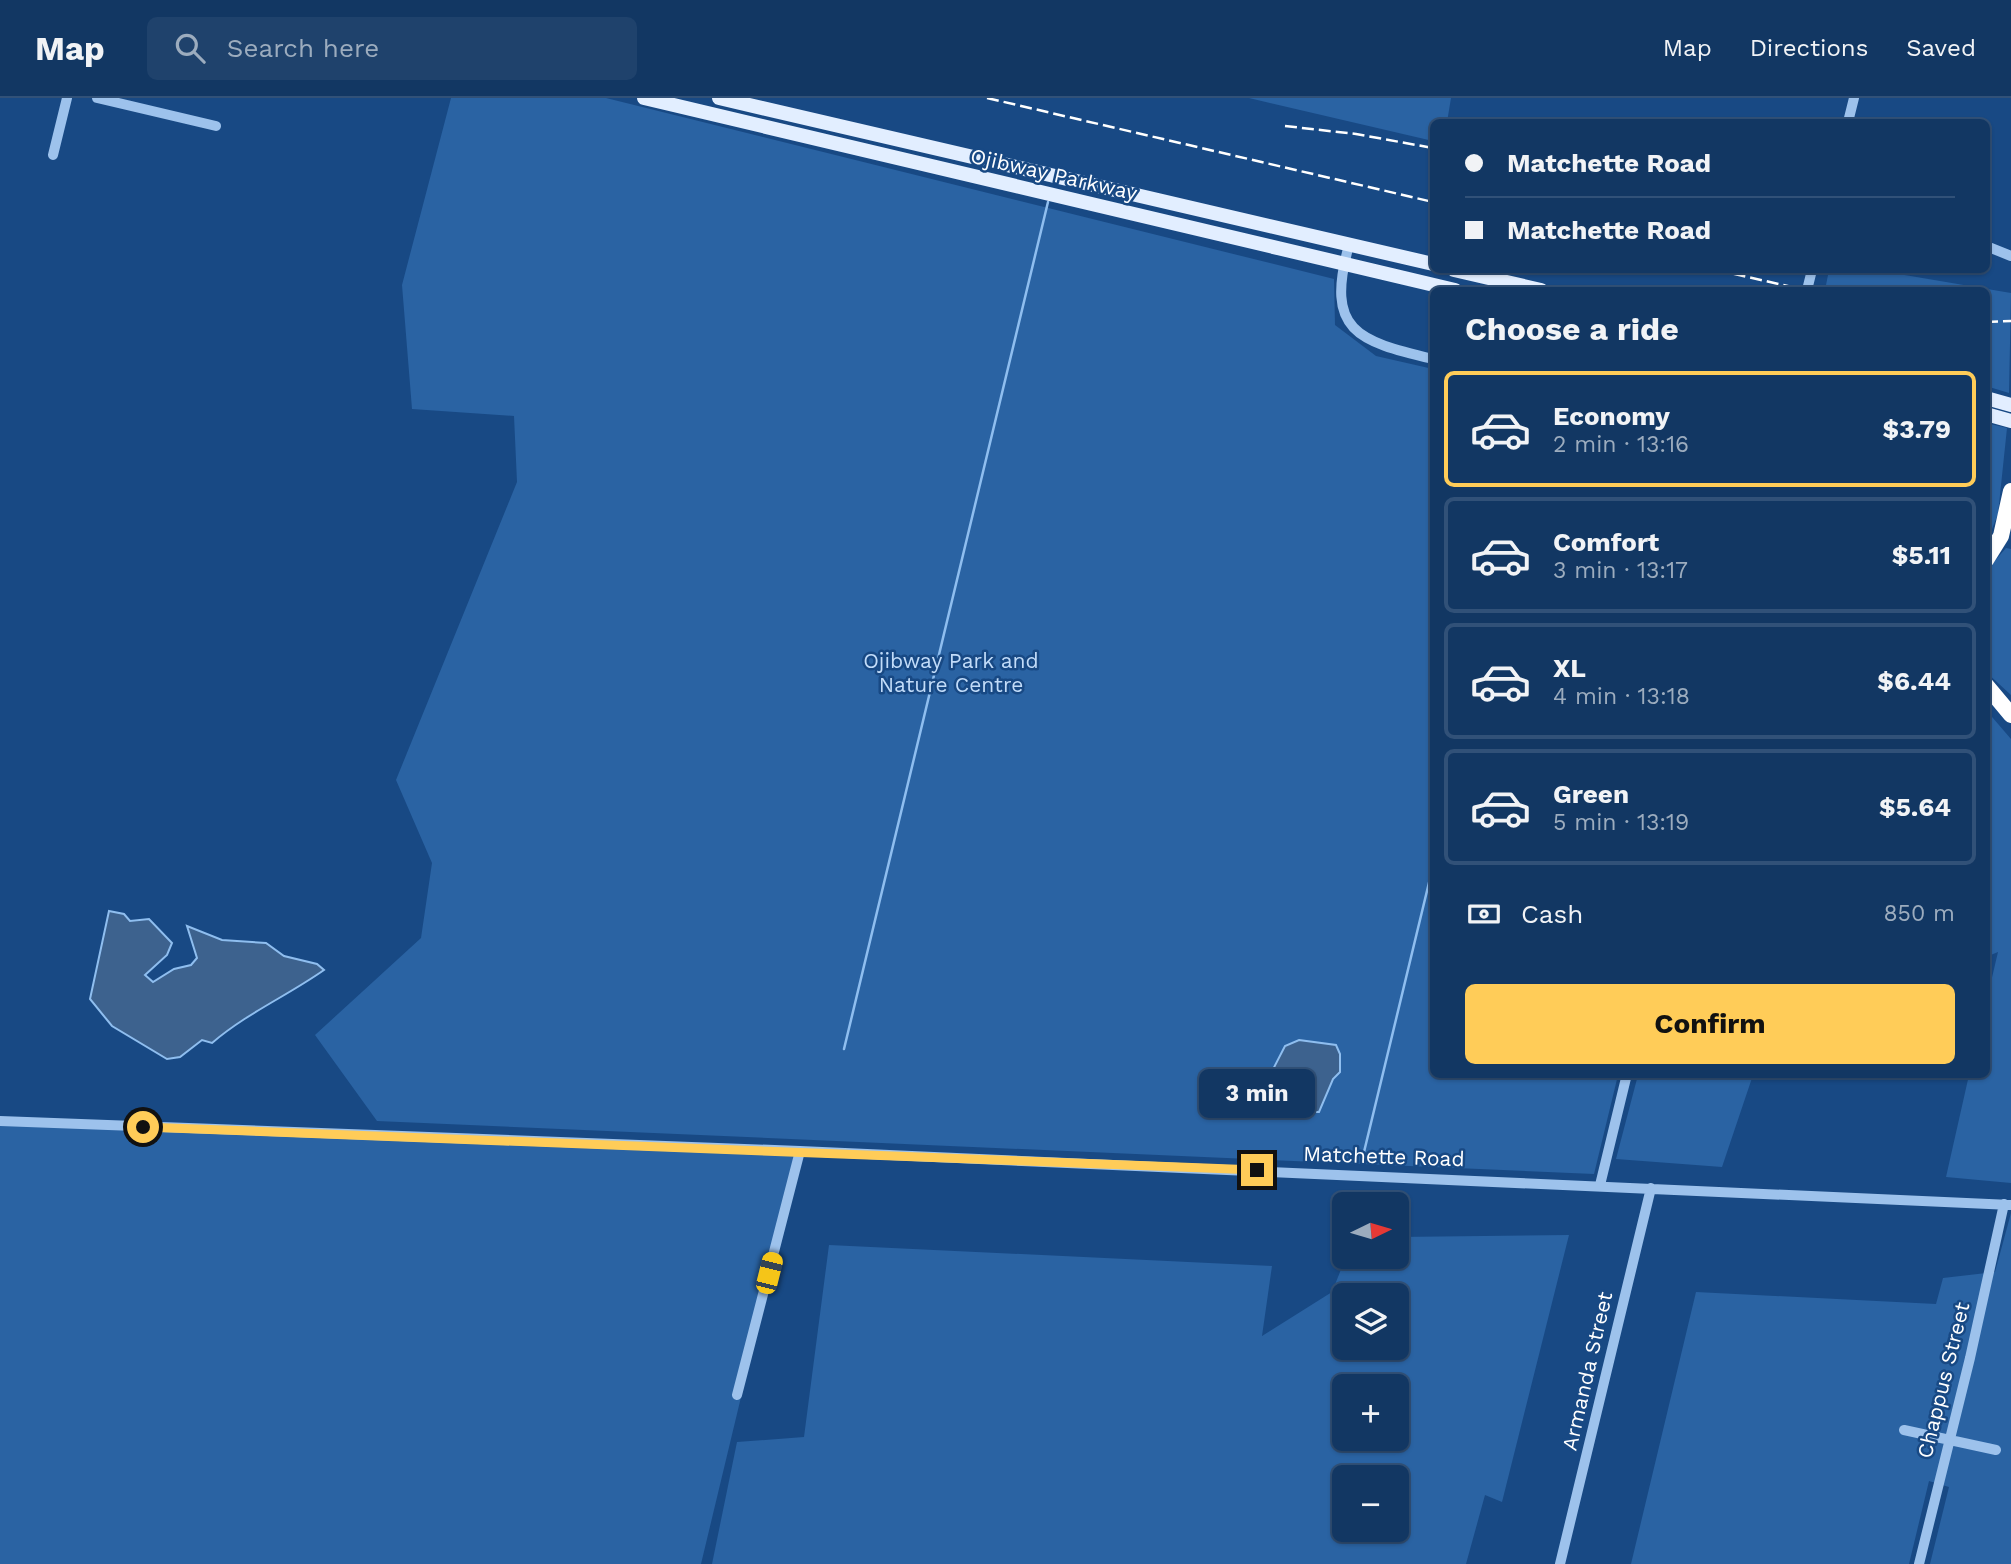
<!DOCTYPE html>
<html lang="en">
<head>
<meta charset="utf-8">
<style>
	body { margin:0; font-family:"Work Sans",sans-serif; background:#1f426c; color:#f1f3f6; height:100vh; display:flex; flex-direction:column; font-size:26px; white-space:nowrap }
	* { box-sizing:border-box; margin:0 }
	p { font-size:23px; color:#9cacbe }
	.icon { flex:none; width:38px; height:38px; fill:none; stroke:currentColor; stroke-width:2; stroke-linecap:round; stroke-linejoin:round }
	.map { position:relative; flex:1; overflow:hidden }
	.drawer { position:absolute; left:1430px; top:189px; width:560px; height:791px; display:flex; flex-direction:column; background:#123763; border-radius:10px; box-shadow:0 2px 5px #0004,0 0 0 2px #315178 }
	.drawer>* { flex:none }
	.top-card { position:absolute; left:1430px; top:21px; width:560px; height:154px; border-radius:10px; box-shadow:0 2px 5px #0004,0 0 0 2px #315178; display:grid; align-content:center; height:154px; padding:0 35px; background:#123763 }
	.needle { width:46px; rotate:85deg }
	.controls { position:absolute; left:1332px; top:1094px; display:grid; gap:14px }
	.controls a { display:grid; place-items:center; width:77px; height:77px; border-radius:10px; background:#123763; box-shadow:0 2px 5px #0004,0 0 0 2px #315178; font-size:35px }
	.end { position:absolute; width:32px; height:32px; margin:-16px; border:9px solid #ffcc58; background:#111; box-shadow:0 0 0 4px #111 }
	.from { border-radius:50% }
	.bubble { position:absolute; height:49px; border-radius:10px; background:#123763; box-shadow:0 2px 5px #0004,0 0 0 2px #315178; font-size:23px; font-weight:700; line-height:49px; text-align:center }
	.car { position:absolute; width:21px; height:42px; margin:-21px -10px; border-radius:9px; box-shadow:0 0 5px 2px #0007; background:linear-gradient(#f5c518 24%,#345 0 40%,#f5c518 0 76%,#345 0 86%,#f5c518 0) }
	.top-card b { display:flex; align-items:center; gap:24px; height:66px; font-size:26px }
	.top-card b+b { border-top:2px solid #315178 }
	.top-card i { width:18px; height:18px; background:#f1f3f6 }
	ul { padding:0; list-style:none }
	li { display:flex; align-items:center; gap:21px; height:116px; margin:0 14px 10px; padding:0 21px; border:4px solid #315178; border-radius:10px }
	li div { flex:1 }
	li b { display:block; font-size:26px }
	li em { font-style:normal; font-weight:700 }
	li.active { border-color:#ffcc58 }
	li>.icon { width:63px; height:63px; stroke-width:1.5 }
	h2 { padding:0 35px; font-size:32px; line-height:84px }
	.pay { display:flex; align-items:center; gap:18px; height:77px; padding:0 35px; font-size:26px }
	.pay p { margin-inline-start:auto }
	.cta { display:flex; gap:14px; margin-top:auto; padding:14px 35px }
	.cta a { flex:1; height:80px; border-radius:10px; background:#ffcc58; color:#111; font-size:28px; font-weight:700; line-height:80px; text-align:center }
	header { display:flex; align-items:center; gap:42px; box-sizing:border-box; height:98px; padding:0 35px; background:#123763; border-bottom:2px solid #315178 }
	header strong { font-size:33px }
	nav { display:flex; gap:38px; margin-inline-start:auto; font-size:24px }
	.search { width:490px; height:63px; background:#1f426c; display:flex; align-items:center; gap:18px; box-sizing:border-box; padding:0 24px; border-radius:10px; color:#9cacbe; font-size:26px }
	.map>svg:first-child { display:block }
	.green { fill:#2a63a3; fill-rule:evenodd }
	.water { fill:#3d628e; stroke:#8fbeef; stroke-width:2 }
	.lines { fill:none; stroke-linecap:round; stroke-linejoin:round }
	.stream { stroke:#8fbeef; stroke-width:2.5 }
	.minor { stroke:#9dc2ec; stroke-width:10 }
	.major { stroke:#e2eeff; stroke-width:14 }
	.highway { stroke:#fff; stroke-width:16 }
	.rail { stroke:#fff; stroke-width:2.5; stroke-dasharray:12 5; stroke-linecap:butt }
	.route { stroke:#ffcc58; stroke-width:9 }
	.labels { text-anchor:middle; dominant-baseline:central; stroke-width:5; stroke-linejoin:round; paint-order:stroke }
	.street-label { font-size:21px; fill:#fff; stroke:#184984 }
	.park-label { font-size:21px; fill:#c2dcf9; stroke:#184984 }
</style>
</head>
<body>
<header>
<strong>Map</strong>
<div class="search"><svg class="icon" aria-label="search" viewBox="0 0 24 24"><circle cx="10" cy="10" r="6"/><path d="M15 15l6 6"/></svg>Search here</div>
<nav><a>Map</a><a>Directions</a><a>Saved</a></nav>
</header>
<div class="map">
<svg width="2011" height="1466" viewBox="0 0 2011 1466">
	<rect width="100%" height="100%" fill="#184984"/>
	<path class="green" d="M451 0H606L1334 181 1335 227 1376 258 1433 271V976L1618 977 1594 1076 377 1023 315 937 421 840 432 765 396 682 517 384 514 318 412 311 402 187Z
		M1249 0H1451L1447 24H1433V43Z
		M1829 172H1875L2011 195 2009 295 1986 288V192H1825Z
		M1986 325 2007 330 1998 416 1986 446Z
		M2006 450 2011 451V597L1986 574V473Z
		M1986 612 2011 641V1085L1946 1079 1969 977 1986 976V905L1998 854 1986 859Z
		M1638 977H1753L1722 1069 1616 1061Z
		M0 1026 800 1053 701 1466H0Z
		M2011 1115V1466H1930L1949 1389 1929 1383 1909 1466H1631L1696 1194 1936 1206 1943 1180 1995 1174Z
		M1569 1137 1502 1404 1485 1397 1466 1466H712L737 1344 804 1339 829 1147 1272 1168 1262 1238 1332 1194 1346 1159 1396 1158 1397 1139ZM1344 1197H1396V1250H1344ZM1344 1288H1396V1340H1344ZM1344 1379H1396V1432H1344Z"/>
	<path class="water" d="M109 813 124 816 130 823 149 821 172 845 167 857 145 877 153 884 174 871 191 867 197 860 187 828 222 842 266 845 284 858 317 866 324 872C287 898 247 915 212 945L202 942 180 959 167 961 112 928 90 901Z
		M1299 942 1336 947 1340 956V974L1333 981 1319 1014H1310V1005L1270 989 1267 983 1285 948Z"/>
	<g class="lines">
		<path class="stream" d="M844 951 1048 104
			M1364 1054 1433 768"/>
		<path class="minor" d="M97 0 216 28
			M1848 24 1854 0
			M53 57 67 0
			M1349 147C1325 233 1357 243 1433 261
			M1986 148 2011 158
			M1807 192 1812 172
			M0 1023 800 1053 2011 1107
			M1600 1087 1627 976
			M737 1297 800 1053
			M1904 1332 1996 1352
			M1560 1466 1651 1090
			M1919 1466 1970 1260 2004 1106"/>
		<path class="major" d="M644 0 1455 192
			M719 0 1433 166
			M1454 172 1541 192
			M1986 300 2011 307
			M1986 316 2011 323"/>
		<path class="highway" d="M1986 462 2001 438 2011 393
			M1986 587 2011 617"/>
		<path class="rail" d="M987 0 1433 104
			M1285 28 1356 36 1433 50
			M1717 172 1805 192
			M1986 224 2011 223"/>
	</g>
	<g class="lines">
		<path class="route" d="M143 1029 1257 1072"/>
	</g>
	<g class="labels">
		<g class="street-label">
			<text transform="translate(1054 76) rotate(13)">Ojibway Parkway</text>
			<text transform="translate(1384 1058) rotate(2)">Matchette Road</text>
			<text transform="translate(1587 1273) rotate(-77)">Armanda Street</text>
			<text transform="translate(1943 1282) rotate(-76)">Chappus Street</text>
		</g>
		<g class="park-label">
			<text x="951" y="562">Ojibway Park and<tspan x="951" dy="24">Nature Centre</tspan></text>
		</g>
	</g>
</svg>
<div class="controls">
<a><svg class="needle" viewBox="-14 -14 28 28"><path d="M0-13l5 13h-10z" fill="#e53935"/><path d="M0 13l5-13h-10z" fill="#9cacbe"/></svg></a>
<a><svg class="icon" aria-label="layers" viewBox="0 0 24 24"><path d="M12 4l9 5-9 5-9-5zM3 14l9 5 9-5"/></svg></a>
<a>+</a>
<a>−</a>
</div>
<i class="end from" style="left:143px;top:1029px"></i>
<i class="end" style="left:1257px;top:1072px"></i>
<div class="bubble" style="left:1199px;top:971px;width:116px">3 min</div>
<i class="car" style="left:769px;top:1175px;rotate:14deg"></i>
<div class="top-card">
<b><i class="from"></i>Matchette Road</b>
<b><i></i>Matchette Road</b>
</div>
<section class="drawer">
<h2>Choose a ride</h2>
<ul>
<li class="active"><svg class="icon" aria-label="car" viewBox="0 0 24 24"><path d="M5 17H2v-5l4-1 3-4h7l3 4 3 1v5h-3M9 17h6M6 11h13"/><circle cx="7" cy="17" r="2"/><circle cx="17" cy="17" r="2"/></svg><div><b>Economy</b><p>2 min · 13:16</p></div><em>$3.79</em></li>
<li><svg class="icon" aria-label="car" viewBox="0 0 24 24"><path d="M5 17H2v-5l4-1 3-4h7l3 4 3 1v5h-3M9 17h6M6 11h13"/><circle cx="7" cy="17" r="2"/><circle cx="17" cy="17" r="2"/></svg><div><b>Comfort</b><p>3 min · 13:17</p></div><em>$5.11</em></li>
<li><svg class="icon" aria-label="car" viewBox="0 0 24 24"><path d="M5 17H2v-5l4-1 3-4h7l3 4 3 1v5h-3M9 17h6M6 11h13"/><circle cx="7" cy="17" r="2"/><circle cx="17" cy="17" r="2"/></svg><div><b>XL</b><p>4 min · 13:18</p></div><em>$6.44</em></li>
<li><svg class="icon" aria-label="car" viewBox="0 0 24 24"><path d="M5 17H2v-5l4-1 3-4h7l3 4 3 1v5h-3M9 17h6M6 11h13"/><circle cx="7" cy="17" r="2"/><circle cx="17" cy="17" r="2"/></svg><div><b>Green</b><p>5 min · 13:19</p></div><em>$5.64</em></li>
</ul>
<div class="pay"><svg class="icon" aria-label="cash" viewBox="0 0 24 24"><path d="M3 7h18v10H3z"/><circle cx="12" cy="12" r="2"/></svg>Cash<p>850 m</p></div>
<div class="cta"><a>Confirm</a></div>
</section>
</div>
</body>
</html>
